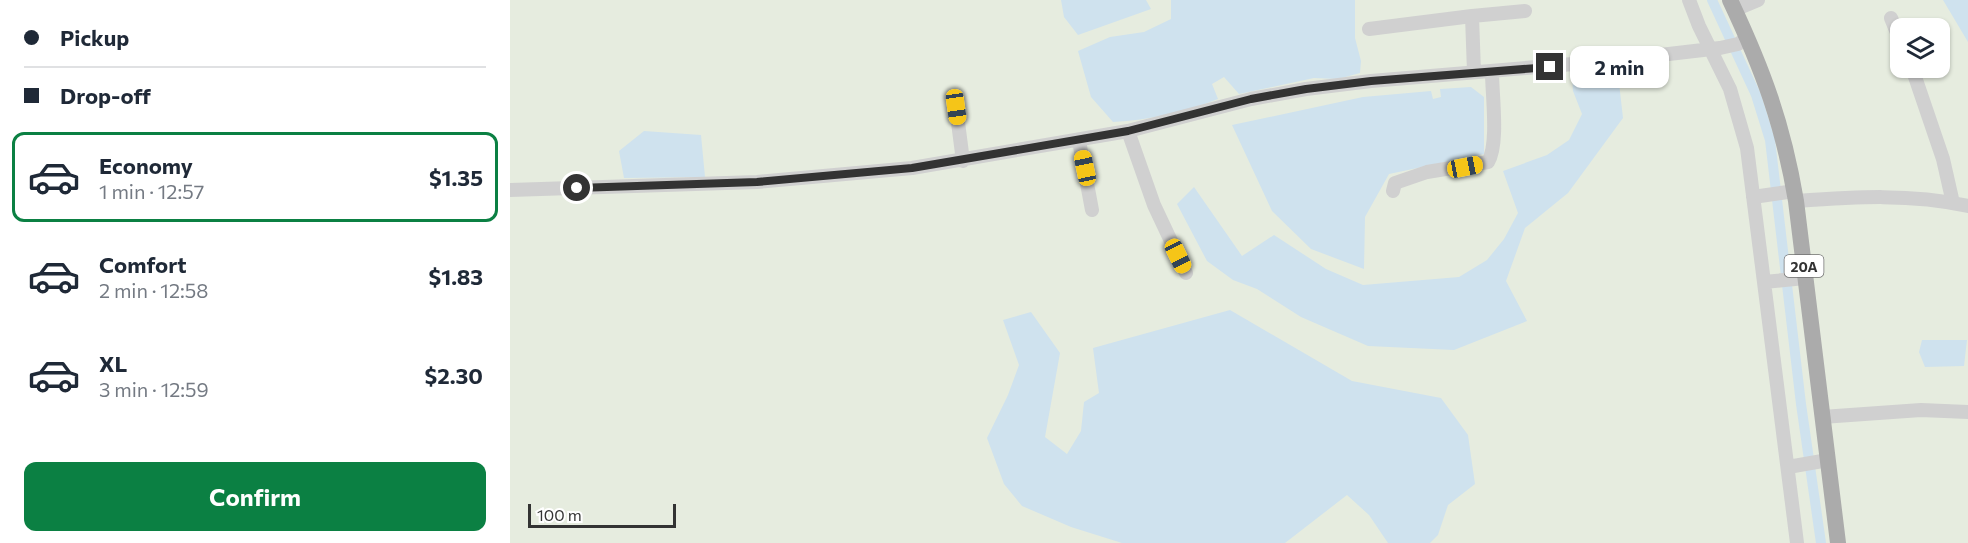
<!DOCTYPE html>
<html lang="en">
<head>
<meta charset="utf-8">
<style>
	body { margin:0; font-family:Commissioner,sans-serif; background:#f6f6f7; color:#1f2937; height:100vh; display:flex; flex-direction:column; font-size:22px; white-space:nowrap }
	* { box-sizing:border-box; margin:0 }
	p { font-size:20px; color:#747a83 }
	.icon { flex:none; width:33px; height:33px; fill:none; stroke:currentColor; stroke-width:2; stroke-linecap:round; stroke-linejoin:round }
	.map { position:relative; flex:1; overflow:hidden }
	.panel { display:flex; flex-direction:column; background:#fff; width:510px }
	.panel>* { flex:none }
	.top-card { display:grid; align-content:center; height:132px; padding:0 24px; background:#fff }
	.fabs { position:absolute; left:1380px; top:18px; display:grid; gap:12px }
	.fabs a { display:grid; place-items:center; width:60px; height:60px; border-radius:12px; background:#fff; box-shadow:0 2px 4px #0004; font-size:30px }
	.scale { position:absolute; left:18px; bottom:15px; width:148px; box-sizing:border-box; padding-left:6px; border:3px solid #333; border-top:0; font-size:16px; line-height:21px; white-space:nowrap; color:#333; -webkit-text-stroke:4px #fff; paint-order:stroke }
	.end { position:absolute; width:27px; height:27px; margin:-14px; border:8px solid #333; background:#fff; box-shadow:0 0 0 3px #fff }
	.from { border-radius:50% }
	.bubble { position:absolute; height:42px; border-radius:12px; background:#fff; box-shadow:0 2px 4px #0004; font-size:20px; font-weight:700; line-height:42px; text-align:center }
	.car { position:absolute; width:18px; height:36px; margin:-18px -9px; border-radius:8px; box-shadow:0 0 4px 2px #0007; background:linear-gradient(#f5c518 24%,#345 0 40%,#f5c518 0 76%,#345 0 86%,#f5c518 0) }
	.top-card b { display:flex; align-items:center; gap:21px; height:57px; font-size:22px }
	.top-card b+b { border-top:2px solid #e0e1e3 }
	.top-card i { width:15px; height:15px; background:#1f2937 }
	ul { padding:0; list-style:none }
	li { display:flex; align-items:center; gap:18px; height:90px; margin:0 12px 9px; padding:0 12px; border:3px solid transparent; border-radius:12px }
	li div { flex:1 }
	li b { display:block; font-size:22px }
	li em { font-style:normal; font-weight:700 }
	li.current { border-color:#0b8043 }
	li>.icon { width:54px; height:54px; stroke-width:1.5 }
	.action { display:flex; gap:12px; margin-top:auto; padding:12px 24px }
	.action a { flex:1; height:69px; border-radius:12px; background:#0b8043; color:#fff; font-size:24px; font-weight:700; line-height:69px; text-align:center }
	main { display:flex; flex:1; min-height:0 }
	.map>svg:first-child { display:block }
	.green { fill:#e6ecdf; fill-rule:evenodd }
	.water { fill:#cfe2ee }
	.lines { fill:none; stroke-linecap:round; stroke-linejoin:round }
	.canal { stroke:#cfe2ee; stroke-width:10 }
	.minor { stroke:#d0d0d0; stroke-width:14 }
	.major { stroke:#ababab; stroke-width:16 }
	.route { stroke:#333; stroke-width:8 }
	.labels { text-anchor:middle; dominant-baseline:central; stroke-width:6; stroke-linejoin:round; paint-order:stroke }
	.shield { fill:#fff; stroke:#707070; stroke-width:1.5 }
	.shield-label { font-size:14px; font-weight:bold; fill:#333 }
</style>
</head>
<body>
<main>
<section class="panel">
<div class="top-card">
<b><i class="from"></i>Pickup</b>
<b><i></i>Drop-off</b>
</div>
<ul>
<li class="current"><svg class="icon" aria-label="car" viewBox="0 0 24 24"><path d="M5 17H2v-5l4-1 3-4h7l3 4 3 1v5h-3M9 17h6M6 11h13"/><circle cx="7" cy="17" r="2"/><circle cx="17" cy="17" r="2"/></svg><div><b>Economy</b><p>1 min · 12:57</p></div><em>$1.35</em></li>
<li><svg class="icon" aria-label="car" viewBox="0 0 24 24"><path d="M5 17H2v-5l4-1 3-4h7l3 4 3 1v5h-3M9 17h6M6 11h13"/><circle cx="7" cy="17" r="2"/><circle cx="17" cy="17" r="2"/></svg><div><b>Comfort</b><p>2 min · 12:58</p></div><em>$1.83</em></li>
<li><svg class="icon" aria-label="car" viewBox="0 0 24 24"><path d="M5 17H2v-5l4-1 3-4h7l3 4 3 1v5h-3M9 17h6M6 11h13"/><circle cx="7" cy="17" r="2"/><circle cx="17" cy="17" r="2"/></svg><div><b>XL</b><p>3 min · 12:59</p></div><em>$2.30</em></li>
</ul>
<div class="action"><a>Confirm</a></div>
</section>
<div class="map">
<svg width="1458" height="543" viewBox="0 0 1458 543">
	<rect width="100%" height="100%" fill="#fff"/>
	<path class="green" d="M0 0H1458V543H0ZM1390 28H1430V68H1390Z"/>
	<path class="water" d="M551 0H636L641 9 568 35 554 17Z
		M661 0H845V38L851 61 850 73 828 79 804 78 729 94 714 77 702 84 708 99C674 112 640 120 603 122L581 97 568 51 600 37 634 32 661 19Z
		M1433 0H1458V42Z
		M1108 74 1113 118 1058 193 1015 228 996 281 1017 321 944 350 858 346 791 317 747 289 723 280 697 261 667 204 684 187 732 256 764 235 816 269 853 285 949 277 977 260 994 239 1008 213 993 171 1037 155 1059 140 1072 114 1063 91 1062 76Z
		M961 87 974 97V154L879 174 855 217 854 269 801 249 762 211 722 125 853 97 921 91 923 99 931 97 930 89Z
		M134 131 191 135 195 177 114 178 109 151Z
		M720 310 842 381 931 398 958 435 965 484 938 505 928 535 920 543H878L859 515 837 495 775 543H612L561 527 512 506 494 484 477 438 498 395 509 365 493 320 521 312 550 353 535 437 557 454 571 431 574 402 589 393 583 348Z
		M1412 340H1457L1454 366 1415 367 1409 352Z"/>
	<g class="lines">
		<path class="canal" d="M1202 0 1246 95 1260 140 1291 404 1311 543"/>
		<path class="minor" d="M1179 0 1189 26 1220 89 1237 148 1287 543
			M1224 10 1248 0
			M962 16 1015 11
			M1381 18 1390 40
			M859 29 962 16 964 72
			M1402 68 1433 159 1443 203
			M446 107 453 161
			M618 131 644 205 676 273
			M569 141 582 210
			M0 190 247 182 402 168 618 131 741 99 796 89 861 81 1099 61 1210 48 1228 44 1237 38
			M883 191 885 183 917 172 978 162C989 144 982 95 982 72
			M1243 197 1285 191
			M1286 201C1344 197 1401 193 1458 206
			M1254 282 1295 278
			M1312 417 1411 410 1458 412
			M1278 467 1318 460"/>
		<path class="major" d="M1220 0C1253 70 1273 124 1286 201L1328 543"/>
	</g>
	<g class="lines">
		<path class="route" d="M67 188 247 182 402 168 618 131 741 99 796 89 861 81 1040 67"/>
	</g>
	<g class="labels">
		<rect class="shield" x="1274.5" y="255" width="39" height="22" rx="4.5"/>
		<g class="shield-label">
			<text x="1294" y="266">20A</text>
		</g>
	</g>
</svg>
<div class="fabs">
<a><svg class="icon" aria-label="layers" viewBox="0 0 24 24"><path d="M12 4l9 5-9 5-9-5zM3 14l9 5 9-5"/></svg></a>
</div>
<div class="scale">100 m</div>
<i class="end from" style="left:67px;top:188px"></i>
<i class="end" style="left:1040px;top:67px"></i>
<div class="bubble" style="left:1060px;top:46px;width:99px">2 min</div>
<i class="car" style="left:446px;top:107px;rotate:172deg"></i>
<i class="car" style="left:955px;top:167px;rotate:79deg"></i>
<i class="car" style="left:575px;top:168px;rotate:348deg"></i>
<i class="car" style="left:668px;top:256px;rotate:154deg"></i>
</div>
</main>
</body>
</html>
